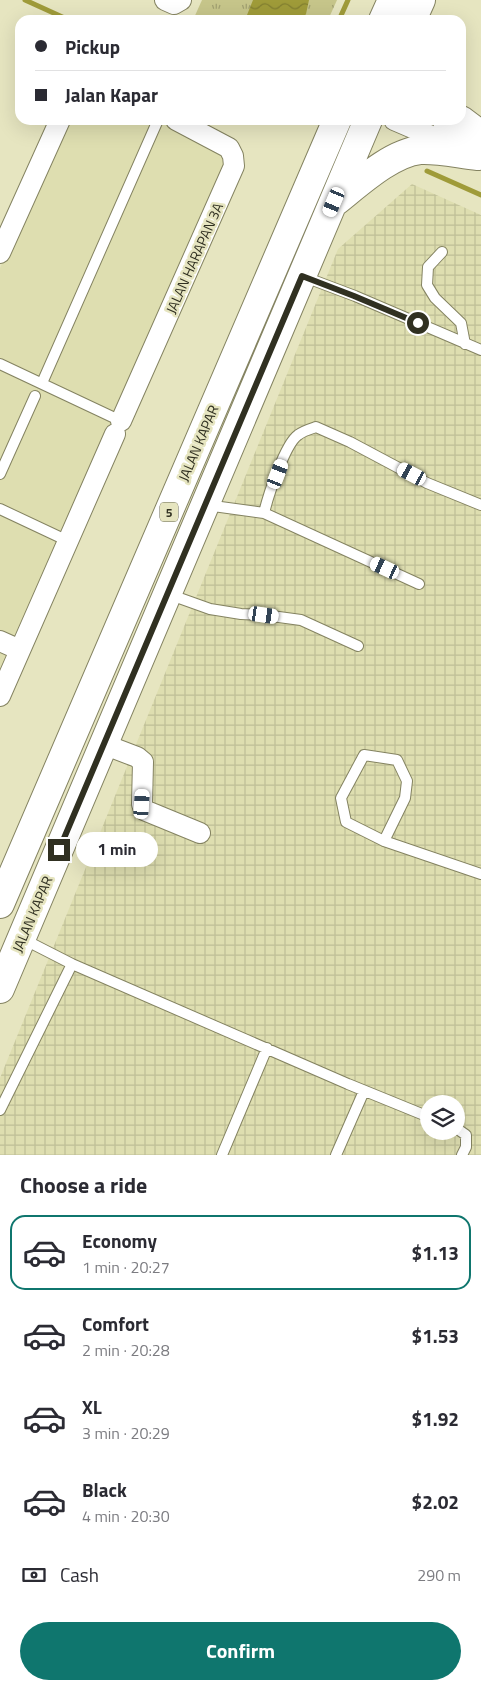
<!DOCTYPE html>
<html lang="en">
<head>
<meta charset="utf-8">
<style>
	body { margin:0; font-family:"Titillium Web",sans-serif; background:#f2f2f3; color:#2b2b33; height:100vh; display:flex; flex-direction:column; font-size:19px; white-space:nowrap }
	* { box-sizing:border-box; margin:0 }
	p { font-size:16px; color:#7c7c81 }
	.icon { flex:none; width:28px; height:28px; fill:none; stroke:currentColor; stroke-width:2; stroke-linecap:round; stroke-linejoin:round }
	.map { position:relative; height:1155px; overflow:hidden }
	.sheet { display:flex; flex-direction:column; background:#fff; flex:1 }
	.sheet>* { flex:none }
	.banner { position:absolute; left:15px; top:15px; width:451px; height:110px; border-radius:15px; box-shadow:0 5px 20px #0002; display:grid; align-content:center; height:110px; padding:0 20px; background:#fff }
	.fabs { position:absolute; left:420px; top:1095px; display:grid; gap:10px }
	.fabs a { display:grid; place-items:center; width:45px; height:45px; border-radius:50%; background:#fff; box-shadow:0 5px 20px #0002; font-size:25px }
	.end { position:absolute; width:22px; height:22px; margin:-11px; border:6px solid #303021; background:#fff; box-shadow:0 0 0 2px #fff }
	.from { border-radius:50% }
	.bubble { position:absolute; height:35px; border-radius:18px; background:#fff; box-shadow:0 5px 20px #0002; font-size:16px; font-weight:700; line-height:35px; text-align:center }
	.car { position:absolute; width:15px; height:30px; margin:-15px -8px; border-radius:6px; box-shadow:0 0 4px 1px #0007; background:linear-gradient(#fff 24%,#345 0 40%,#fff 0 76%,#345 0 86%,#fff 0) }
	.banner b { display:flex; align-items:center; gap:18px; height:48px; font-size:19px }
	.banner b+b { border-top:1px solid #e1e1e2 }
	.banner i { width:12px; height:12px; background:#2b2b33 }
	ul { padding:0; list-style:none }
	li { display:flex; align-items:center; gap:15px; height:75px; margin:0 10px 8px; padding:0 10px; border:2px solid transparent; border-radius:15px }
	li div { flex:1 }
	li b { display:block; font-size:19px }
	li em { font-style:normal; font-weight:700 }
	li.active { border-color:#0f766e }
	li>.icon { width:45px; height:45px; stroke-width:1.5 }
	h2 { padding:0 20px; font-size:22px; line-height:60px }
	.pay { display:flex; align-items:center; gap:12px; height:55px; padding:0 20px; font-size:19px }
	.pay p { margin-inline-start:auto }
	.action { display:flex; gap:10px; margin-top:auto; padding:10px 20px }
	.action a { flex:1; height:58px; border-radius:30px; background:#0f766e; color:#fff; font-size:20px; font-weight:700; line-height:58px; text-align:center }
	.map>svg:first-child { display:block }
	.built { fill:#dedeb0 }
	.industrial { fill:url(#industrial-grid); fill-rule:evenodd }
	.park { fill:url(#park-tufts) }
	.water { fill:url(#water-waves) }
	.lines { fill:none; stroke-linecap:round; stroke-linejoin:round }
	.stream { stroke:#9f9b39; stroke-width:5 }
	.service-casing { stroke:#848361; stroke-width:12 }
	.minor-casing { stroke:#848361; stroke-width:22 }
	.trunk-casing { stroke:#848361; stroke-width:30 }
	.service { stroke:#fff; stroke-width:10 }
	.minor { stroke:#fff; stroke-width:20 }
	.trunk { stroke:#fff; stroke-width:28 }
	.route { stroke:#303021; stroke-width:6 }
	.labels { text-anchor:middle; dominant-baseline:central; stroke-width:5; stroke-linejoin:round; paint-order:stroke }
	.shield { fill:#e6e5c0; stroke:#676651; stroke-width:1 }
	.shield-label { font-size:12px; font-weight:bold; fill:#303021 }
	.street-label { font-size:14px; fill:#303021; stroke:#e6e5c0 }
</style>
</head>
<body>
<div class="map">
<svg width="481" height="1155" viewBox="0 0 481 1155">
	<defs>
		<pattern id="industrial-grid" width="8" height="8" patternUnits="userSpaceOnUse" patternTransform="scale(1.25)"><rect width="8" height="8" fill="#dedeb0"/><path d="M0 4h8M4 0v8" fill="none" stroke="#bfbf97"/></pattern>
		<pattern id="park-tufts" width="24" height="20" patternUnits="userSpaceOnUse" patternTransform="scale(1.25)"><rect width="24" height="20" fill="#c6c58a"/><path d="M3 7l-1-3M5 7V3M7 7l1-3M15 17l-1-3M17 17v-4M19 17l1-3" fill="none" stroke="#a1a070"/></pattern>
		<pattern id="water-waves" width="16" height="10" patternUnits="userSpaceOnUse" patternTransform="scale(1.25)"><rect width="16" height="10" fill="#9f9b39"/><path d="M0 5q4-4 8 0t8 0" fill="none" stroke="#827f30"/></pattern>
	</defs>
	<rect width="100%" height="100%" fill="#e6e5c0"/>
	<path class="built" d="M67 120H164L223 153 227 164 0 681V268Z"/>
	<path class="industrial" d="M412 184 481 215V1155H0V1078L338 249ZM429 1104H456V1131H429Z"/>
	<path class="park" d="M202 0H337L328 20H193Z"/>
	<path class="water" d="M253 0H309L306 14 302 20H245Z"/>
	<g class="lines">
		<path class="stream" d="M25 0 69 20
			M339 20 348 0
			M293 120H295
			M427 171 481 195"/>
		<defs>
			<path id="service" d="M442 252 428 267 427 285 435 298 461 323 465 344
				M302 276 355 296 481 350
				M0 364 121 421
				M42 383 158 120
				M0 474 35 396
				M206 505 264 513 419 584
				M0 509 68 541
				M264 513C268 496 285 444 298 435 303 431 310 429 316 427L350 442 427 483 481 505
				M168 594 210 609 241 614 264 615 301 620 358 646
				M384 841 405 798 407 781 397 760 364 755 341 798 346 822 384 841 481 874
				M23 939 72 964 348 1084 429 1117
				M0 1110 72 964
				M456 1128 466 1135V1147L462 1155
				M222 1155 267 1048
				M336 1155 364 1091"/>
			<path id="minor" d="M165 0 174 4 181 0
				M394 120 457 147
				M442 120 472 134
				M0 253 60 120
				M121 421 234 166 233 156 229 148 176 120
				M0 641 20 650
				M0 696 115 434
				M103 744 137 757 143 762 142 804 144 810 200 833"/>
			<path id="trunk" d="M383 20 392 0
				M412 20 421 0
				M461 120 481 135
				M335 202C358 184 391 153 420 150 438 149 459 154 478 156
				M0 904 337 120
				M0 989 368 120"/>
		</defs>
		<use href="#service" class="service-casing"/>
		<use href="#minor" class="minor-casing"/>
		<use href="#trunk" class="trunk-casing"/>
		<use href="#service" class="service"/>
		<use href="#minor" class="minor"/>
		<use href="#trunk" class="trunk"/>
	</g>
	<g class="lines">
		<path class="route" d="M59 850 302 276 354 296 418 323"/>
	</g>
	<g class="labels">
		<rect class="shield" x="160" y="502.5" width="18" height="19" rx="4"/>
		<g class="shield-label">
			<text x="169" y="512">5</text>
		</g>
		<g class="street-label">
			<text transform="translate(194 258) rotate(-66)">JALAN HARAPAN 3A</text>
			<text transform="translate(198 443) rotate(-67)">JALAN KAPAR</text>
			<text transform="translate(32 914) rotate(-67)">JALAN KAPAR</text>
		</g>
	</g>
</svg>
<div class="fabs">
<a><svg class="icon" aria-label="layers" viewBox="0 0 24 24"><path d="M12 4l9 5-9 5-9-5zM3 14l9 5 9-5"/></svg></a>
</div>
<i class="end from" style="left:418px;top:323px"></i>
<i class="end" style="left:59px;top:850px"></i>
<div class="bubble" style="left:76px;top:832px;width:82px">1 min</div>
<i class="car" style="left:334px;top:202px;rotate:203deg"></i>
<i class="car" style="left:278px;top:474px;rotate:21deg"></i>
<i class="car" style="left:412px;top:474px;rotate:298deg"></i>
<i class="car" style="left:385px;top:568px;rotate:295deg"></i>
<i class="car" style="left:264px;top:615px;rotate:98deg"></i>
<i class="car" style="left:142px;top:804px;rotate:4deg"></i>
<div class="banner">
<b><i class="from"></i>Pickup</b>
<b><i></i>Jalan Kapar</b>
</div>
</div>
<section class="sheet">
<h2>Choose a ride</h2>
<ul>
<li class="active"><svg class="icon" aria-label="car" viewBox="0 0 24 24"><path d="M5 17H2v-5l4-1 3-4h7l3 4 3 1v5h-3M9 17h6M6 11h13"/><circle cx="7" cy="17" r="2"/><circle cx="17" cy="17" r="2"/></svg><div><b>Economy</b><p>1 min · 20:27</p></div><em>$1.13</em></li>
<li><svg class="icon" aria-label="car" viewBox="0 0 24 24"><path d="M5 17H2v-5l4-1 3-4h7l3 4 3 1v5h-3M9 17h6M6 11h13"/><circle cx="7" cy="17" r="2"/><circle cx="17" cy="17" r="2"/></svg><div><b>Comfort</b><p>2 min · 20:28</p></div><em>$1.53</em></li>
<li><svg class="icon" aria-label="car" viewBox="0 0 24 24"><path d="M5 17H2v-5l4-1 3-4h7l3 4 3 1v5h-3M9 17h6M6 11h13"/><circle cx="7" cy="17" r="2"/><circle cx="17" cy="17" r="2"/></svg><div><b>XL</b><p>3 min · 20:29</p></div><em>$1.92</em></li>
<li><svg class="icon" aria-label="car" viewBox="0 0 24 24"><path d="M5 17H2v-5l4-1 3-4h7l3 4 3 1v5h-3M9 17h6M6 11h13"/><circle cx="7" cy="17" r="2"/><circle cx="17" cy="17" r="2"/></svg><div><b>Black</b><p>4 min · 20:30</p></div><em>$2.02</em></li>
</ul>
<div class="pay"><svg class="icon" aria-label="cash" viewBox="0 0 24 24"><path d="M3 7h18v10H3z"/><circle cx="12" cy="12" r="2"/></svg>Cash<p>290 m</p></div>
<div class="action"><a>Confirm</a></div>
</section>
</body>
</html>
